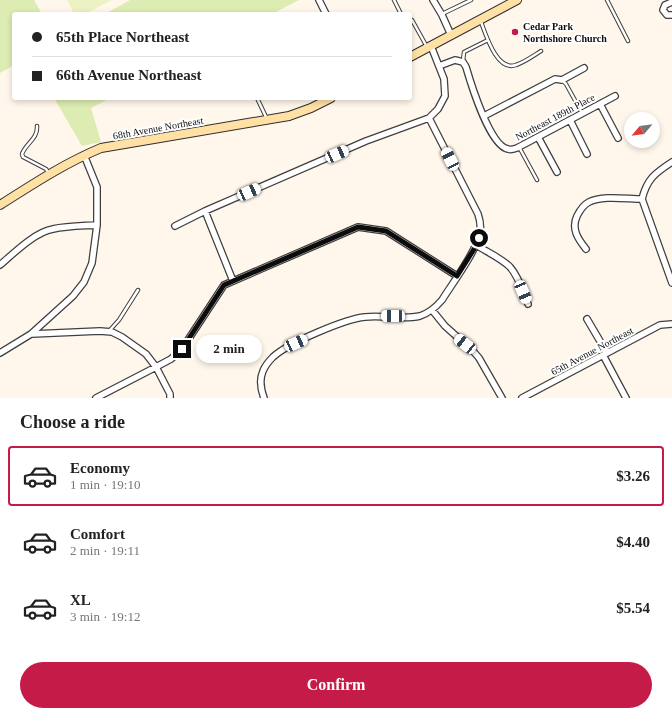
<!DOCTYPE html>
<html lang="en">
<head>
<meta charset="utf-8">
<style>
	body { margin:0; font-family:Georgia,serif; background:#f6f6f6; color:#222; height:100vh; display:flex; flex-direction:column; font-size:15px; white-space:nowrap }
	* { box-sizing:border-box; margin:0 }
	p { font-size:13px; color:#767676 }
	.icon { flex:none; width:22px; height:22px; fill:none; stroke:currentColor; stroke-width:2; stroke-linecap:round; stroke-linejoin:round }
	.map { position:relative; height:398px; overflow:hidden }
	.panel { display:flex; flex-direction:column; background:#fff; flex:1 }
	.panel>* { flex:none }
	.guide { position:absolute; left:12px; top:12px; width:400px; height:88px; border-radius:4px; box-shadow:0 2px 6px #0003; display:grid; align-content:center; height:88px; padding:0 20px; background:#fff }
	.needle { width:26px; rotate:241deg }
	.buttons { position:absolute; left:624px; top:112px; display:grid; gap:8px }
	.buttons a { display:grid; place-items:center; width:36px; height:36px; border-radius:50%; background:#fff; box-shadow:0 2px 6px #0003; font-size:20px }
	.end { position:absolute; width:18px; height:18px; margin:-9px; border:5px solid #0c0c0c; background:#fff; box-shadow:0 0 0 2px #fff }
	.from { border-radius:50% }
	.bubble { position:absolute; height:28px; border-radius:14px; background:#fff; box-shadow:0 2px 6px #0003; font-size:13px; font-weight:700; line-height:28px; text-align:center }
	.car { position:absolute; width:12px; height:24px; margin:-12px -6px; border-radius:5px; box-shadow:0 0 3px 1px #0007; background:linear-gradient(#fff 24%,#345 0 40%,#fff 0 76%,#345 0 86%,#fff 0) }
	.guide b { display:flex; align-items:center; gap:14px; height:38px; font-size:15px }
	.guide b+b { border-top:1px solid #e0e0e0 }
	.guide i { width:10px; height:10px; background:#222 }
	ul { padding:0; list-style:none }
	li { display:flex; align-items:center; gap:12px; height:60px; margin:0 8px 6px; padding:0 12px; border:2px solid transparent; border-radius:4px }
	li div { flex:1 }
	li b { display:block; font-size:15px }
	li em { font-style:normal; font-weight:700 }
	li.on { border-color:#c51b49 }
	li>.icon { width:36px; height:36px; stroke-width:1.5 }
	h2 { padding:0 20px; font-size:18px; line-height:48px }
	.primary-button { display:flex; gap:8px; margin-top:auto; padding:8px 20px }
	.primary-button a { flex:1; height:46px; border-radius:24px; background:#c51b49; color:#fff; font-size:16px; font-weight:700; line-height:46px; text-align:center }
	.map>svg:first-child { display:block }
	.green { fill:#ddecb2 }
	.pitch { fill:#edf2c4 }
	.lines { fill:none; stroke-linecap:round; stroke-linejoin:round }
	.lane-casing { stroke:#3f3f3f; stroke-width:4.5 }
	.street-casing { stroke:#3f3f3f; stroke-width:8 }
	.secondary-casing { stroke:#2e2e2e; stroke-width:10 }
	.lane { stroke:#fff; stroke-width:2.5 }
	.street { stroke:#fff; stroke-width:5.5 }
	.secondary { stroke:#ffe1a6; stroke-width:8 }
	.route { stroke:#0c0c0c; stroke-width:5 }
	.poi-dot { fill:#c51b49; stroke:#fff; stroke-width:1.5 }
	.labels { text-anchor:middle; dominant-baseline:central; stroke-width:4; stroke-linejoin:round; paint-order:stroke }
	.poi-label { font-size:10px; font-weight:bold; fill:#0c0c0c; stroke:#fff; text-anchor:start }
	.street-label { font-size:10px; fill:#0c0c0c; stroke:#fff }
</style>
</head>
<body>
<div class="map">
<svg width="672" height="398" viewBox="0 0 672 398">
	<rect width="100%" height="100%" fill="#fff7eb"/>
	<path class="green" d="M0 0H34L42 14H14V65L0 73Z
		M130 0H299L272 14H105Z
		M54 98H110L91 108 101 142 82 146Z"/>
	<path class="pitch" d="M67 0H112L85 14H74Z"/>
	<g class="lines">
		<defs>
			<path id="lane" d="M394 0 401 14
				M607 0 628 41
				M442 14 471 0
				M410 19 412 20 427 47
				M481 22C486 35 497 72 516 65 525 62 533 56 541 51
				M463 61 464 52 488 40
				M562 80 566 84 582 113
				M257 98 267 119
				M37 126C38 139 26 143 22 154L23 157 46 169 48 172
				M519 147 537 180
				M109 331 119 320 138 290"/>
			<path id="street" d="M319 0 326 14
				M433 0 442 15 451 35
				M672 2 665 5 663 10 667 15H672
				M439 66 455 60 463 62 466 67C471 84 490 146 508 149 510 150 514 149 517 148L615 96
				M600 104 618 138
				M484 116 555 79 562 80 584 68
				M570 120 587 154
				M538 137 557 172
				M642 199 672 283
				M205 211 233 281
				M175 226 205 211 366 141 429 118 438 109 445 96 444 79 431 46
				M476 245C487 252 501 258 510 267 519 277 523 292 528 304
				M586 249C578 239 571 229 577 216 580 210 583 205 589 202 602 195 627 199 642 199 647 179 655 173 672 162
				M0 265C14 253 35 232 53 229 67 226 82 226 97 225
				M432 310 445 326 473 351 479 358 502 398
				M587 319 607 353
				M32 334 100 331 112 332 122 337 146 354 156 367 170 394V398
				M0 353 31 334 73 296 84 282 92 263 97 225V187L84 155
				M603 355 626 398
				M96 398 156 367 171 359 182 349 224 285 358 227 386 231 457 276
				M264 398C261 390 259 380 263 371 265 366 269 361 273 357 288 343 345 319 365 317 383 315 403 320 420 316 429 313 436 307 442 300 452 284 478 249 480 232 481 226 480 220 478 214L429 118
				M522 398 660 325 672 324"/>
			<path id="secondary" d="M410 57 517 0
				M0 205C33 184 65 163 101 148L289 116 311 108 331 98"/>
		</defs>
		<use href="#lane" class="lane-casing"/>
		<use href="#street" class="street-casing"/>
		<use href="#secondary" class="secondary-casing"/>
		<use href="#lane" class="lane"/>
		<use href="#street" class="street"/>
		<use href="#secondary" class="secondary"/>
	</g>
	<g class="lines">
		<path class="route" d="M182 349 224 285 358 227 386 231 457 276 476 246 479 238"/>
	</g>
	<circle class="poi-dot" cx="515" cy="32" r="4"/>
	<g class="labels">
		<g class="poi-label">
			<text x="523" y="26">Cedar Park<tspan x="523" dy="12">Northshore Church</tspan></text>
		</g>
		<g class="street-label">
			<text transform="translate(555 117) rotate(-28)">Northeast 189th Place</text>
			<text transform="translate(158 128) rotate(-10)">68th Avenue Northeast</text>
			<text transform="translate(592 351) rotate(-28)">65th Avenue Northeast</text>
		</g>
	</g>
</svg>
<div class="buttons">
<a><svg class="needle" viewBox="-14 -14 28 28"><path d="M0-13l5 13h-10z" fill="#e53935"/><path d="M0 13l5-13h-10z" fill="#767676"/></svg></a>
</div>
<i class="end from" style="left:479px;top:238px"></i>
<i class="end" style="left:182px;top:349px"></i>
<div class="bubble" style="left:196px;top:335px;width:66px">2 min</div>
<i class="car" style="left:337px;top:154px;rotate:66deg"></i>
<i class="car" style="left:450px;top:159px;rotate:333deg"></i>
<i class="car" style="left:249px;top:192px;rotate:66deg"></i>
<i class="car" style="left:523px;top:292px;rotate:157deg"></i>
<i class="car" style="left:393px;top:316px;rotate:271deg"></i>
<i class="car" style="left:296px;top:343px;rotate:66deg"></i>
<i class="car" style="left:465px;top:344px;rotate:308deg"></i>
<div class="guide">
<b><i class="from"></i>65th Place Northeast</b>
<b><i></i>66th Avenue Northeast</b>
</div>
</div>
<section class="panel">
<h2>Choose a ride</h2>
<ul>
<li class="on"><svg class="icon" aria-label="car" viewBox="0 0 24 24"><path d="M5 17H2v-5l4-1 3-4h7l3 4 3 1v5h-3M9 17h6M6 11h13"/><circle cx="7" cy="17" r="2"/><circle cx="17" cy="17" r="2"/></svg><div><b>Economy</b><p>1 min · 19:10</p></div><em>$3.26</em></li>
<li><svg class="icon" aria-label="car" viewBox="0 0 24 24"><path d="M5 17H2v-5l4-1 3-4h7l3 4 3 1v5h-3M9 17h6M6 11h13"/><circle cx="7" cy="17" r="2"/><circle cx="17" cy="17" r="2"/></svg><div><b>Comfort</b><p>2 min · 19:11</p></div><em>$4.40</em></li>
<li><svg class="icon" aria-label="car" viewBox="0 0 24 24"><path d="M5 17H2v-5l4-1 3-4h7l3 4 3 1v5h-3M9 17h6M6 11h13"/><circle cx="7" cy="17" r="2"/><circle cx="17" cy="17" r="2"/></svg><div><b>XL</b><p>3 min · 19:12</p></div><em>$5.54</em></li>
</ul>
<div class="primary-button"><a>Confirm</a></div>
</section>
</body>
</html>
